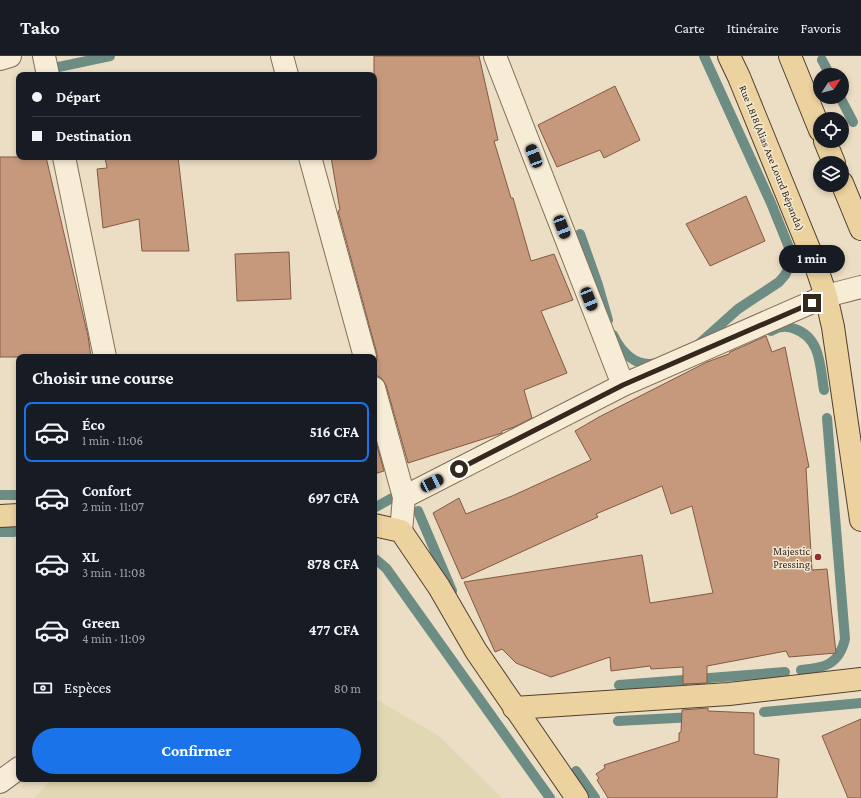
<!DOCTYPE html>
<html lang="fr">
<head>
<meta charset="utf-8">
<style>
	body { margin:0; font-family:"Crimson Pro",serif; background:#20242c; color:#f1f3f6; height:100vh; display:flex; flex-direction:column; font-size:15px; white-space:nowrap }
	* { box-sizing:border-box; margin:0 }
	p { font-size:13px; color:#9ea1a6 }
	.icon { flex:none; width:22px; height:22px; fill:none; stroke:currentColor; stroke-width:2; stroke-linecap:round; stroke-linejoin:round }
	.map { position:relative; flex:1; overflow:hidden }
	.sheet { position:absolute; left:16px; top:298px; width:361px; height:428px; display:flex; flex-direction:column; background:#171b24; border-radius:8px; box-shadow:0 2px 6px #0003 }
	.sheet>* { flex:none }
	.hud { position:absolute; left:16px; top:16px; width:361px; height:88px; border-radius:8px; box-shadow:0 2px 6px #0003; display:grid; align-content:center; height:88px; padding:0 16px; background:#171b24 }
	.needle { width:26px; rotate:54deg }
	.buttons { position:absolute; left:813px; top:12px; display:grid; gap:8px }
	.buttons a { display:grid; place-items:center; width:36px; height:36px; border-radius:50%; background:#171b24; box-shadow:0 2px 6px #0003; font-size:20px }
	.end { position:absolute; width:18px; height:18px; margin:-9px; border:5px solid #35291e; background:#fff; box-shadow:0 0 0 2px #fff }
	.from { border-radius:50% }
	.bubble { position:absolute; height:28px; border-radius:14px; background:#171b24; box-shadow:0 2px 6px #0003; font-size:13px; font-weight:700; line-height:28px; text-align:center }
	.car { position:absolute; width:12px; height:24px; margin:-12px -6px; border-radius:5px; box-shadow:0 0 3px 1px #0007; background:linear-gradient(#222 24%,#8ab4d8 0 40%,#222 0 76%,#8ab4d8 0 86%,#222 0) }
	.hud b { display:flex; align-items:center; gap:14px; height:38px; font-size:15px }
	.hud b+b { border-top:1px solid #363941 }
	.hud i { width:10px; height:10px; background:#f1f3f6 }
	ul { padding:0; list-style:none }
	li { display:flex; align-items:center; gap:12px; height:60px; margin:0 8px 6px; padding:0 8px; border:2px solid transparent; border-radius:8px }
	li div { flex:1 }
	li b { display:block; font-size:15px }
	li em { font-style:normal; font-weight:700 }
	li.active { border-color:#1a73e8 }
	li>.icon { width:36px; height:36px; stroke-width:1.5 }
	h2 { padding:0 16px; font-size:18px; line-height:48px }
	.pay { display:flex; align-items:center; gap:10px; height:44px; padding:0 16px; font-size:15px }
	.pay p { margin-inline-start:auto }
	.button { display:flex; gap:8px; margin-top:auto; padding:8px 16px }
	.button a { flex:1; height:46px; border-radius:24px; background:#1a73e8; color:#fff; font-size:16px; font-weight:700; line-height:46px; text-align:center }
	header { display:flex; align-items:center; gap:24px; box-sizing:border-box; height:56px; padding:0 20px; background:#171b24; border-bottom:1px solid #363941 }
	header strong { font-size:19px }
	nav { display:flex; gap:22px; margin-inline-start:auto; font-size:14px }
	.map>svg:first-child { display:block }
	.farmland { fill:#e0d8b2 }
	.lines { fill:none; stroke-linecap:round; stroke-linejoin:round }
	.stream { stroke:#6d8c83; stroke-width:10 }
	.building { fill:#c7997c; stroke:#825a43 }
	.minor-casing { stroke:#84705b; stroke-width:24 }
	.major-casing { stroke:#523f2f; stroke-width:24 }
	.minor { stroke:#f7ecd6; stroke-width:22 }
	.major { stroke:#ecd29e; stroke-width:22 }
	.route { stroke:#35291e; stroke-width:5 }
	.poi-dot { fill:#902f32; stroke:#f3e9d3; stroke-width:1.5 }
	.labels { text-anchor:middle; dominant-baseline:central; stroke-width:3; stroke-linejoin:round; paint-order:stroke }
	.street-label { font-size:11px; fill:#35291e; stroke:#f3e9d3 }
	.poi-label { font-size:11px; fill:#35291e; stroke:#f3e9d3; text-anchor:end }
</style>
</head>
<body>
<header>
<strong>Tako</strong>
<nav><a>Carte</a><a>Itinéraire</a><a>Favoris</a></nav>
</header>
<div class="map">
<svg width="861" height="742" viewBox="0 0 861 742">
	<rect width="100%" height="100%" fill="#ebdec4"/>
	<path class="farmland" d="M374 642 439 680 502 742H34L52 723H374Z"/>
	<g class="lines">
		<path class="stream" d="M822 4 830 19
			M49 13 110 0
			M840 41 853 66
			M580 178 598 229 608 264
			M771 275C779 270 786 269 795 273 821 282 820 311 824 334
			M613 279C621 296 636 312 656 307
			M699 288 738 253 779 226 785 219 789 211 790 204V194L771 147 704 0
			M0 439H19
			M374 452 392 442
			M418 455 452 535
			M0 476H14
			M374 502 386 512 550 742
			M801 614C824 612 839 609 845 583L827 362
			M619 629 785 616
			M764 656 861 647
			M618 665 694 661
			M576 715 595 742"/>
	</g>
	<path class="building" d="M374 0H479L498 84 494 85 511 142H513L531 205 554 198 573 244 541 255 567 317 524 334 532 362 514 371 502 375V377L408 407 386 329 382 323 378 320H374V310L377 305V298L338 155 340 154 331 101H374Z
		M615 30 640 84 604 102 600 94 557 111 538 69Z
		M0 101H46L88 280 91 301H0Z
		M105 101H178L189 195H142L139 163 103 172 97 113 107 112Z
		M746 140 765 185 710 210 686 168Z
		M289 196 291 243 237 245 235 198Z
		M766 280 772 296 785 291 809 411 806 412 812 514 827 513 836 597 789 601 786 595 707 610V627L683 628V611L651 613 650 610 611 615 610 601 551 621 516 607 502 593 495 596 464 526 642 499 650 547 713 537 692 450 671 458 662 430 596 458 598 461 462 523 433 457 459 442 466 458 512 440 591 404 575 375 599 361 707 306 729 298 730 296Z
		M374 379 384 415 374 418Z
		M708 652V655L754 657V698L779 703 777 742H608L597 724 599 722 596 718 605 712 604 709 679 685V677L681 676 682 654Z
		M861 663V742H848L822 680Z"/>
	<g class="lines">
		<defs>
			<path id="minor" d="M44 0 48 19
				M282 0 287 19
				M495 0 623 329
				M0 3 10 0
				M64 101 105 301
				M310 101 365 301
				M374 332 404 441 401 475
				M404 441 623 329 826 240 861 231
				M0 726 19 712"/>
			<path id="major" d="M729 0 739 21 816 210 826 240 833 271 861 464
				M790 0 820 74
				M825 85 834 107
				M842 127 861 173
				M0 460 19 459
				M374 469 401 475 439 531 476 595 577 742
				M514 652 729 638 861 623"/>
		</defs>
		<use href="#minor" class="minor-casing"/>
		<use href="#major" class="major-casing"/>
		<use href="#minor" class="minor"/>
		<use href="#major" class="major"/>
	</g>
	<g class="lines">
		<path class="route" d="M459 413 623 329 812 247"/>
	</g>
	<circle class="poi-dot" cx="818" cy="501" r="4"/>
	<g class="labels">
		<g class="street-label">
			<text transform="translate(772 102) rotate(68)">Rue 1.818(Alias Axe Lourd Bépanda)</text>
		</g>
		<g class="poi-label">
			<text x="810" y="495">Majestic<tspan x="810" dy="13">Pressing</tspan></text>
		</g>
	</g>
</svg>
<div class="buttons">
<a><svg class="needle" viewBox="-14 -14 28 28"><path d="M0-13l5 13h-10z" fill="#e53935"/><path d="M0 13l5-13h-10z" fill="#9ea1a6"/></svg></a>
<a><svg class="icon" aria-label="locate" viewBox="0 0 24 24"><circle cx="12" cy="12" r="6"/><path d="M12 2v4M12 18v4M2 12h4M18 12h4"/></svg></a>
<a><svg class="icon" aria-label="layers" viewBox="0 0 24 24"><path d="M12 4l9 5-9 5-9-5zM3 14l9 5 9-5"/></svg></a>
</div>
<i class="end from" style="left:459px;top:413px"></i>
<i class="end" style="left:812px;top:247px"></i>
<div class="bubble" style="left:779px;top:189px;width:66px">1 min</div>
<i class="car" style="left:534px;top:100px;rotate:339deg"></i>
<i class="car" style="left:562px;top:171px;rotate:159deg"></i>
<i class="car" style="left:589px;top:243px;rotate:158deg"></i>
<i class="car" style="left:432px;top:427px;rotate:63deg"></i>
<div class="hud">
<b><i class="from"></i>Départ</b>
<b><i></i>Destination</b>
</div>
<section class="sheet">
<h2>Choisir une course</h2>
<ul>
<li class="active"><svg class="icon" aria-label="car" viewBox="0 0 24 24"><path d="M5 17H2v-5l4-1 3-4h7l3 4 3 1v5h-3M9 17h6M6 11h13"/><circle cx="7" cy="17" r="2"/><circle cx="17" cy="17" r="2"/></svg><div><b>Éco</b><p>1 min · 11:06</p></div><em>516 CFA</em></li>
<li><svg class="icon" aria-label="car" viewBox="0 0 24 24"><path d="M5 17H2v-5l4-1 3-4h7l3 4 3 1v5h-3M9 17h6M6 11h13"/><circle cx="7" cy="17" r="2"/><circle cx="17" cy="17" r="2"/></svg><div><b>Confort</b><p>2 min · 11:07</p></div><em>697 CFA</em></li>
<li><svg class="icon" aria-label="car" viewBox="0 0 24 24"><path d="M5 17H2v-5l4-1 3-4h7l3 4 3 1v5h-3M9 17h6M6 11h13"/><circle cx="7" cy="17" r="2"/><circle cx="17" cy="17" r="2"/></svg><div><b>XL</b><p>3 min · 11:08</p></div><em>878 CFA</em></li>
<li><svg class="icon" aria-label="car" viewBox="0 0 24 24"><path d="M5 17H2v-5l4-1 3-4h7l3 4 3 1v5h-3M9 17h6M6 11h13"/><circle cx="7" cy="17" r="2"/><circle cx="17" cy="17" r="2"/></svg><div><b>Green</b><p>4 min · 11:09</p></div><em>477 CFA</em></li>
</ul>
<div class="pay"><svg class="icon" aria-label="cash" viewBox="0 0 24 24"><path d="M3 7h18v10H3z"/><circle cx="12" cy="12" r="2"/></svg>Espèces<p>80 m</p></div>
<div class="button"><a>Confirmer</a></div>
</section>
</div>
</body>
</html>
